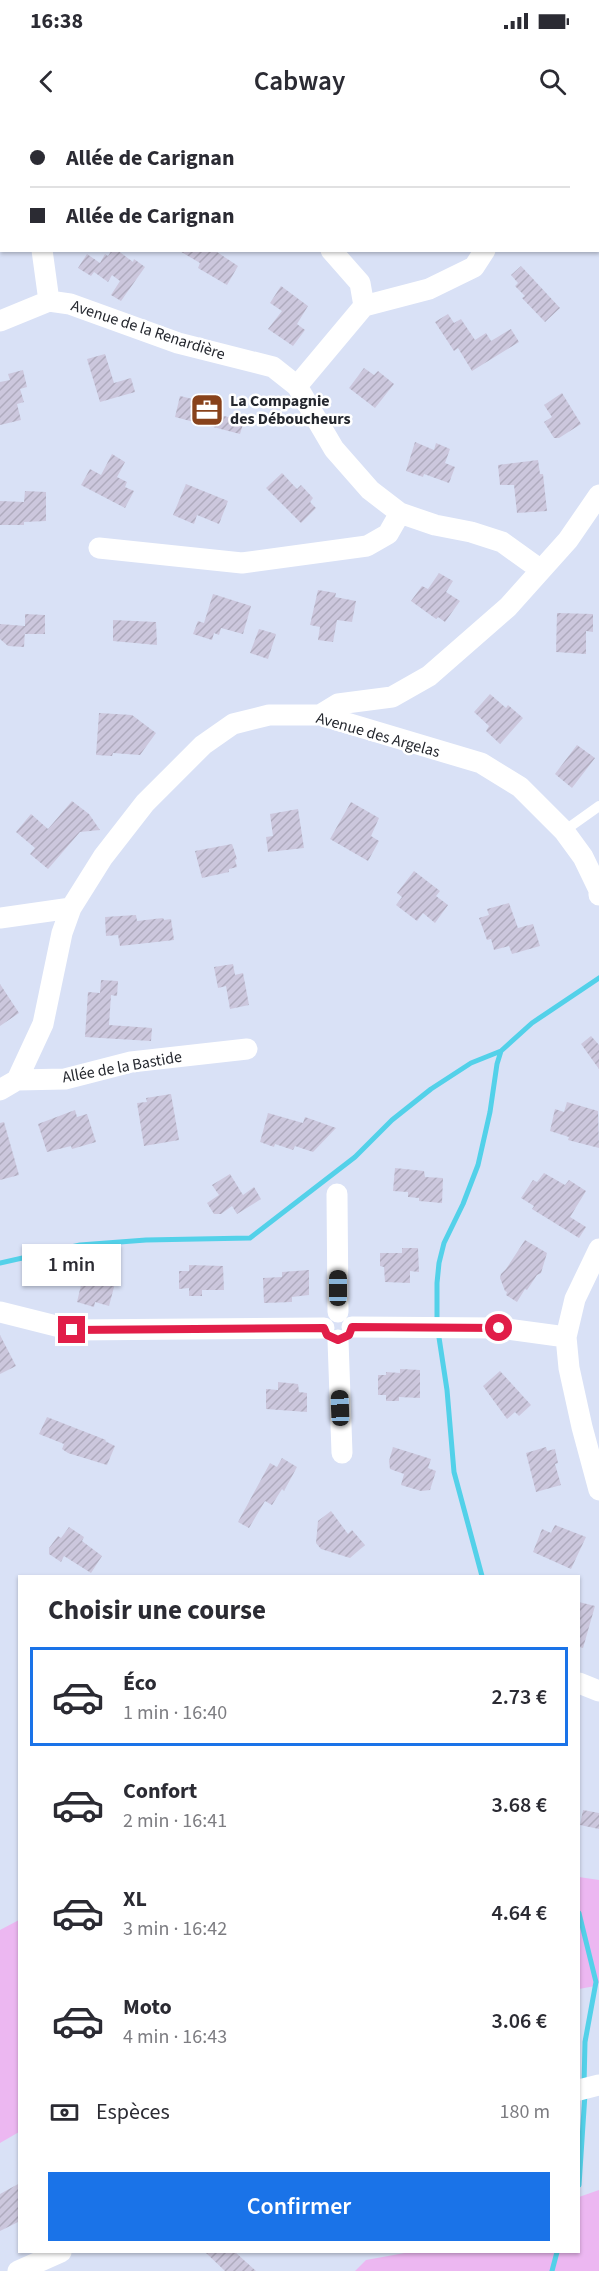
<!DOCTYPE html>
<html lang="fr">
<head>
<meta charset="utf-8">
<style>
	body { margin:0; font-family:"Source Sans 3",sans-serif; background:#f7f7f7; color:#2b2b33; height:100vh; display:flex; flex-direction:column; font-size:22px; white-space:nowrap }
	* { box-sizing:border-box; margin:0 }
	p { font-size:20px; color:#7c7c81 }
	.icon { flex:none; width:33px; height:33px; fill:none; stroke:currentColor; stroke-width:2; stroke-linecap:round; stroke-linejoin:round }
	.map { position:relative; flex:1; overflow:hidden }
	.details { position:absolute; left:18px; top:1455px; width:562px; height:678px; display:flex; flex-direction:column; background:#fff; border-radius:0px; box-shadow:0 2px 4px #0004 }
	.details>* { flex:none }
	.banner { position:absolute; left:0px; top:0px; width:600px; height:132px; box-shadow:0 2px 4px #0004; display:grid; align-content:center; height:132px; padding:0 30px; background:#fff }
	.end { position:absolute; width:27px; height:27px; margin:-14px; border:8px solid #e11d48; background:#fff; box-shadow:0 0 0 3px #fff }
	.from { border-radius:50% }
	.bubble { position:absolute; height:42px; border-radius:0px; background:#fff; box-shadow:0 2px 4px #0004; font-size:20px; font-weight:600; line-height:42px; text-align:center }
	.car { position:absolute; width:18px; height:36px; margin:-18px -9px; border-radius:8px; box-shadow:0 0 4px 2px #0007; background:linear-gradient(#222 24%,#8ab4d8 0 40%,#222 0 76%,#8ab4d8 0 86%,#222 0) }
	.banner b { display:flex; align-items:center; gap:21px; height:57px; font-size:22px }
	.banner b+b { border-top:2px solid #e1e1e2 }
	.banner i { width:15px; height:15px; background:#2b2b33 }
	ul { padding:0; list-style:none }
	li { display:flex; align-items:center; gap:18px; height:99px; margin:0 12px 9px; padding:0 18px; border:3px solid transparent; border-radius:0px }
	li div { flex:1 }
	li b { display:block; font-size:22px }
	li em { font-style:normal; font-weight:600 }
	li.on { border-color:#1a73e8 }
	li>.icon { width:54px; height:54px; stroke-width:1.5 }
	h2 { padding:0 30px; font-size:27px; line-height:72px }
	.pay { display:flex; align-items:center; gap:15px; height:66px; padding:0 30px; font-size:22px }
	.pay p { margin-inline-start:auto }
	.button { display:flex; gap:12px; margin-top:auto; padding:12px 30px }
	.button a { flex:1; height:69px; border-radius:0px; background:#1a73e8; color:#fff; font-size:24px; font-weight:600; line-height:69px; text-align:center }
	.status { display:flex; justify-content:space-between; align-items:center; height:42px; padding:0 30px; background:#fff; direction:ltr }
	.status svg { height:16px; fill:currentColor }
	header { display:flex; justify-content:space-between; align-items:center; height:78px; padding:0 30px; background:#fff; font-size:27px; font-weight:600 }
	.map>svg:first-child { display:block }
	.grass { fill:#ecb7f1 }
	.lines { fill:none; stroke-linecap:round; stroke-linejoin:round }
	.stream { stroke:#53d1e9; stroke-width:5 }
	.building { fill:url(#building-hatch) }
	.service { stroke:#fff; stroke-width:10 }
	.minor { stroke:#fff; stroke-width:21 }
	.route { stroke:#e11d48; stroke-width:8 }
	.labels { text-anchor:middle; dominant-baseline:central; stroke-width:5; stroke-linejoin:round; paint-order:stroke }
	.street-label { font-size:16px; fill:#25282f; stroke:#fff }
	.poi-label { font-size:16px; font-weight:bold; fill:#25282f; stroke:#fff; text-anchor:start }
</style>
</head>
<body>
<div class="status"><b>16:38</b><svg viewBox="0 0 49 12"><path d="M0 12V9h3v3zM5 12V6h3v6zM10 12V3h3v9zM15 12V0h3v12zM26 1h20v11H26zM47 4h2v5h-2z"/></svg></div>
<header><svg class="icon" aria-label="back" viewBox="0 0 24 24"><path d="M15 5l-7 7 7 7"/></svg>Cabway<svg class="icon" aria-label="search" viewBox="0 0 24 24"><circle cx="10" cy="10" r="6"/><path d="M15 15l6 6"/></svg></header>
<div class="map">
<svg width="599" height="2151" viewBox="0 0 599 2151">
	<defs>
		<pattern id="building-hatch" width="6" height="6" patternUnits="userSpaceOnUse" patternTransform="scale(1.5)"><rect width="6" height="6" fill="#ccc7dd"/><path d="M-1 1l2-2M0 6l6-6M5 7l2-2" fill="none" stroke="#afabbe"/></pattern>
	</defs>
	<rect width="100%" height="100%" fill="#d9e1f6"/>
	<path class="grass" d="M579 1757 599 1760V1863L596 1862 595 1866 579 1869Z
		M19 1800V2012L0 2023V1810Z
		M599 2070V2151H355L366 2140 410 2132H579V2077Z"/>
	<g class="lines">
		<path class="stream" d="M0 1143 80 1125 146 1120 250 1118 355 1037 392 1000 431 969 471 943 501 931
			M437 1202V1163L439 1143 444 1123 463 1084 478 1045 490 992 497 944 501 931 532 903 599 858
			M438 1211 447 1270 454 1352 482 1456
			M579 1793 596 1862 585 1922 584 1965
			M579 2065 585 1974
			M552 2151 557 2132"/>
	</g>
	<path class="building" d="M112 130H117L133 142 134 139 145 147 121 181 111 175 120 161 112 155 108 162 94 152 91 156 78 148 87 134 100 143 105 134 108 136Z
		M178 130H214L238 146 227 165 198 148 200 143Z
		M521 146 560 188 545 202 522 178 525 176 515 166 518 163 511 155Z
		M281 166 308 186 297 204 305 210 293 226 268 209 282 191 270 183Z
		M448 194 454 203 461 199 475 220 486 213 491 221 511 209 519 222 472 251 458 228 454 231 435 202Z
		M105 234 114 263 131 258 135 272 100 282 87 239Z
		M364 248 374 255 378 251 394 264 375 288 349 268Z
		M23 250 27 267 20 269 24 282 17 284 21 300 0 305V262L10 260 8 254Z
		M562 273 581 304 559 318H554L544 302 552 297 544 285Z
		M180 276 218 285 216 294 244 301 240 314 175 297Z
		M415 322 434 330 436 323 450 329 445 343 455 347 449 363 424 354 423 357 406 351Z
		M112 334 125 342 117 357 127 362 125 367 134 371 125 388 81 365 90 349 101 355Z
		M538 340 540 354H543L547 391 517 393 514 365H500L498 345Z
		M282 353 297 369 301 365 313 378 310 382 316 388 301 403 266 368Z
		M186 364 228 381 219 404 197 395 194 404 173 395Z
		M25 371 46 372V401L24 402V405H0V381L24 382Z
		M439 453 453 461 446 472 460 481 445 502 438 497 436 499 411 481 422 466 428 469Z
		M318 470 336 473 335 477 356 481 352 502 337 500 333 522 318 520 320 507 310 505Z
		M213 474 251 486 243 514 221 508 219 515 214 513 212 520 193 514 198 501 204 503Z
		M557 493 593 494V512L586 511V534L556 532Z
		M25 494 45 495V514H25V510L24 527 8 526 0 519V504L25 506Z
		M113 500 156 502 157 525 113 521Z
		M259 509 276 514 268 539 250 533Z
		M490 574 506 588 508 585 523 598 500 624 486 611 489 606 474 592Z
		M99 593 132 595 156 613 140 635 113 633 112 636 96 635Z
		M577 625 595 638 572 668 555 654Z
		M72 681 89 694 100 710 80 712 48 749 30 734 35 728 16 712 31 694 48 709Z
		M351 682 379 698 371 716 379 721 368 741 330 719Z
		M298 689 304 728 268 732 266 717 273 716 270 694Z
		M232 724 237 739 235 740 237 747 229 749V752L202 758 195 731Z
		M414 751 440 771 436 776 448 785 435 803 423 793 417 801 396 785 402 777 397 773Z
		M509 783 518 808 533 804 540 826 512 834 509 826 494 830 491 819 487 820 479 798 489 795 487 789Z
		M136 795 137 801 163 798 164 800 171 799 174 820 120 826 118 815 106 816 105 797Z
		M233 844 235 855 243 853 249 885 230 889 226 866 218 868 214 847Z
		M101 860 118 861 117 876 111 875 109 905 152 908 151 921 85 917 88 872 100 873Z
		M0 864 19 893 0 906Z
		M591 916 599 925V949L581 924Z
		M171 974 179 1020 144 1026 137 983 147 982 146 978Z
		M567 982 598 991 599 1028 568 1020 569 1017 550 1011 555 989 564 992Z
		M75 990 77 997 87 994 96 1022 72 1029 71 1026 47 1032 38 1004Z
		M268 993 303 1003 305 997 336 1008 313 1032 295 1026 293 1030 275 1024 274 1027 260 1022Z
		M4 1002 19 1055 0 1060V1003Z
		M395 1048 424 1051 425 1057 443 1058 442 1083 419 1081V1078L408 1077V1072L393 1071Z
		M544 1053 565 1065 569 1060 586 1071 570 1097 586 1107 579 1118 532 1089 534 1086 521 1078 533 1060 537 1062Z
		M230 1054 243 1075 254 1067 261 1079 237 1094 232 1086 221 1094H214L207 1083 219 1075 212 1065Z
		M525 1120 547 1133 541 1153 537 1155 527 1170 525 1169 517 1182 506 1175 507 1172 505 1171 500 1158 501 1154 506 1149Z
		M402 1128H418L419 1152 410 1151V1163L385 1162 384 1147 380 1146V1133H402Z
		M189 1145 223 1146 224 1170H202V1176H189V1168L179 1169V1151H189Z
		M104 1149 118 1152 109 1186 95 1182 94 1187 77 1182 82 1161 85 1162 88 1153 102 1156Z
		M309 1150V1175L292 1177V1182L264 1183 263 1158 282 1157V1152Z
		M0 1215 16 1246 0 1254Z
		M400 1249 420 1250V1278L399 1277V1281H386V1275H378V1255H386V1252L400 1253Z
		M500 1251 531 1285 519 1296 515 1292 507 1299 483 1266Z
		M278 1262 298 1264 299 1272 307 1273V1292L266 1289V1269L278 1270Z
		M47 1297 106 1320 105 1321 115 1326 107 1345 68 1333 62 1329 64 1324 39 1314Z
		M393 1327 431 1339 428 1348 436 1351 430 1370 421 1371 401 1365 404 1354 390 1349 389 1341Z
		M546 1327 547 1331 555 1329 558 1343 555 1344 561 1365 536 1372 526 1333Z
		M282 1338 297 1347 284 1371 282 1369 272 1385 265 1381 249 1408 238 1402 270 1343 277 1347Z
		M331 1391 348 1414 352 1410 365 1425 350 1438 321 1429 316 1423 318 1401Z
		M555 1405 586 1417 571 1449 533 1432 542 1409 551 1413Z
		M69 1407 84 1417 82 1421 102 1436 91 1453 64 1436 61 1442 49 1434V1428L58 1416 61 1418Z
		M579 1482 595 1486 583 1528 579 1527Z
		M583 1690 599 1693V1709L580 1705Z
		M20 2063V2101L0 2111V2074Z
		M205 2132H235L256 2151H225Z"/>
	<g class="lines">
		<path class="service" d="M564 711 599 686"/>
		<path class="minor" d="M42 130 49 181
			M331 130 360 163 364 186
			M0 201 49 181 70 184 178 223 273 247 297 266 334 329 370 370 400 393 435 405 471 412 502 422 541 450
			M297 266 364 186 429 169 474 147 485 130
			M99 428 242 443 367 426 388 414 400 393
			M320 595 338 584 392 577 429 556 508 487 568 420 599 375
			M0 798 71 788
			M17 960 43 904 62 813 71 788 103 737 145 683 203 625 233 604 269 595H320L481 643 520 667 564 711 583 737 599 770V775
			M0 970 17 960 65 959 131 942 247 929
			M337 1074 338 1192
			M599 1129 575 1179 566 1217 569 1248 582 1307 599 1370
			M0 1192 72 1210 324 1208
			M352 1207 499 1208 566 1217
			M338 1220 342 1333
			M579 1563 599 1571
			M579 1970 599 1965
			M18 2151 61 2132"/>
	</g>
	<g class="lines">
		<path class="route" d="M72 1210 324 1208 327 1215 338 1220 349 1215 352 1207 499 1208"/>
	</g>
	<defs>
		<symbol id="office-square" viewBox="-11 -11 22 22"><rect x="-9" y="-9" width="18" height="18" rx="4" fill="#88421b" stroke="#fff"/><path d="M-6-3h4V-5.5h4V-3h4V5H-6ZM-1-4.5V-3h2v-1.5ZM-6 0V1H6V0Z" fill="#fff"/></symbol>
	</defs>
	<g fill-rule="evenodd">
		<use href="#office-square" x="188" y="271" width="38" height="38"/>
	</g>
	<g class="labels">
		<g class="street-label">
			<text transform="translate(148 210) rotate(18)">Avenue de la Renardière</text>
			<text transform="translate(378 615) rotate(16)">Avenue des Argelas</text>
			<text transform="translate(122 947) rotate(-10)">Allée de la Bastide</text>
		</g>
		<g class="poi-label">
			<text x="230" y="281">La Compagnie<tspan x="230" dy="18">des Déboucheurs</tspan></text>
		</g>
	</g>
</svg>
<i class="end from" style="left:499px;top:1208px"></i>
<i class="end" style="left:72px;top:1210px"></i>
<div class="bubble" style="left:22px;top:1124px;width:99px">1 min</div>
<i class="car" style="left:338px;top:1168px;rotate:0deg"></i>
<i class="car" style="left:340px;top:1288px;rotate:358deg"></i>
<div class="banner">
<b><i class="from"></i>Allée de Carignan</b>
<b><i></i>Allée de Carignan</b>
</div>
<section class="details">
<h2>Choisir une course</h2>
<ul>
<li class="on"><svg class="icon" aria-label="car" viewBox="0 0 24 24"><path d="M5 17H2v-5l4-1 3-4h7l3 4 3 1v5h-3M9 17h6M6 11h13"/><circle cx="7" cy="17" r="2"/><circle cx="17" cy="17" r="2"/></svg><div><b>Éco</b><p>1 min · 16:40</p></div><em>2.73 €</em></li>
<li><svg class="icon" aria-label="car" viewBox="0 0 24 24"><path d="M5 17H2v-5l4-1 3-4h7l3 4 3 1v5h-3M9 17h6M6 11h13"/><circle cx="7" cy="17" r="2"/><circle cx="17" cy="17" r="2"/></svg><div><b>Confort</b><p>2 min · 16:41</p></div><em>3.68 €</em></li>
<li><svg class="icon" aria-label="car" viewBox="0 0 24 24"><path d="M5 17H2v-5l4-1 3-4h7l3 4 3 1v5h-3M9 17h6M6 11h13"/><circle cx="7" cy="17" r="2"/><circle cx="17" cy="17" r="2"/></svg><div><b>XL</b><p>3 min · 16:42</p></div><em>4.64 €</em></li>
<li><svg class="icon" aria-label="car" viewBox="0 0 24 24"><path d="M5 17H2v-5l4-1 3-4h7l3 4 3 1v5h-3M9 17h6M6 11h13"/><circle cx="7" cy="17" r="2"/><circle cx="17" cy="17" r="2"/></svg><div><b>Moto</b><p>4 min · 16:43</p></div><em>3.06 €</em></li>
</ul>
<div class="pay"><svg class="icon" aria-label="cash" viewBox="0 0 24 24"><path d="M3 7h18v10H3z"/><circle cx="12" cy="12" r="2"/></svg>Espèces<p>180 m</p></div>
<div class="button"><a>Confirmer</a></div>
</section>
</div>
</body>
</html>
